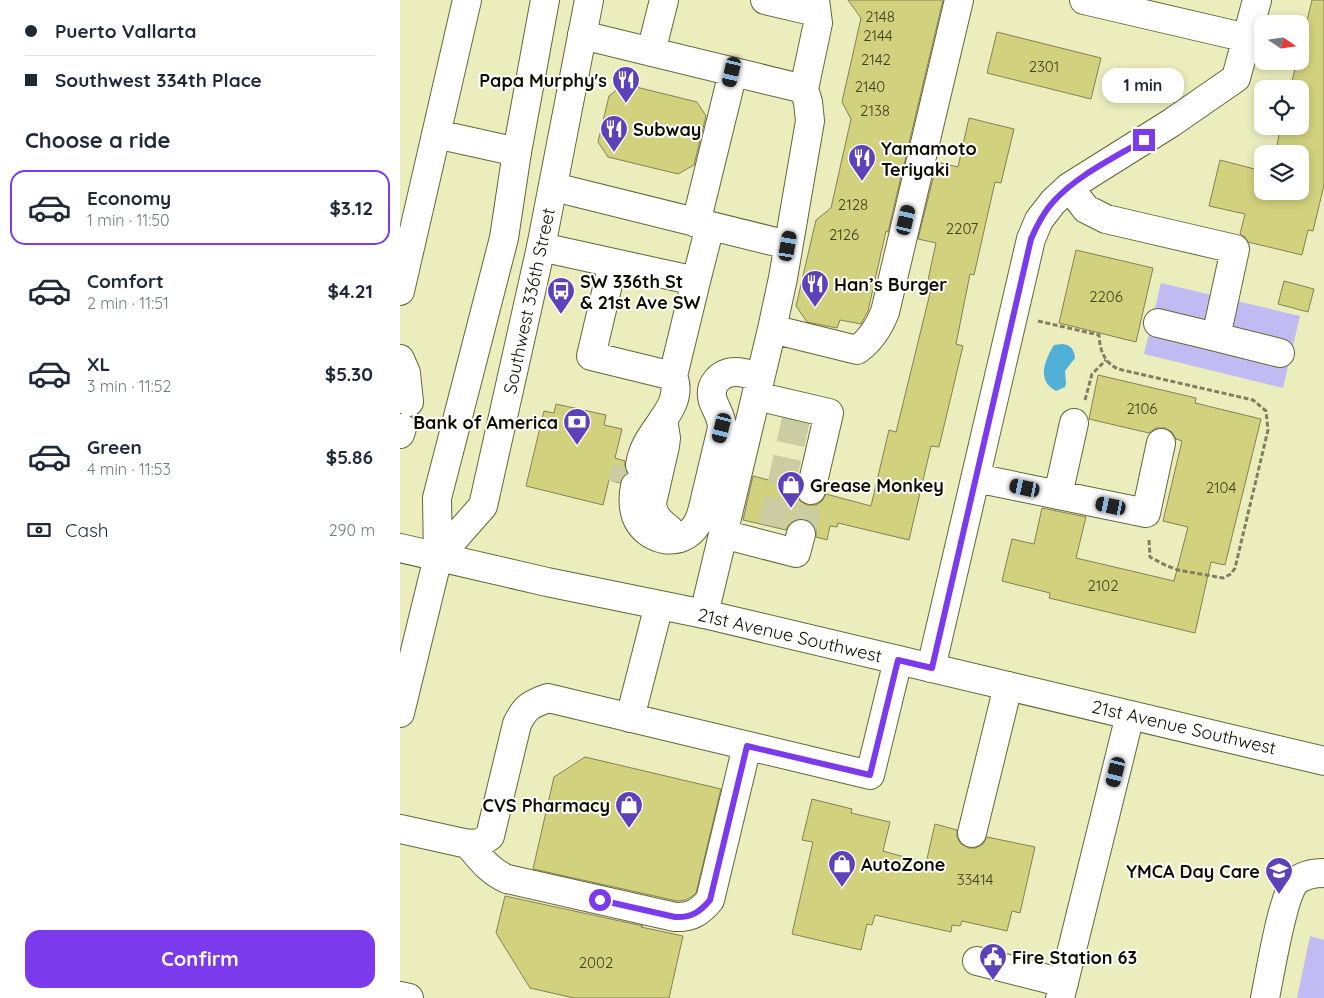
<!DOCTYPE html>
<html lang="en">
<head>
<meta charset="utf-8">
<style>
	body { margin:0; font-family:Quicksand,sans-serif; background:#f2f2f3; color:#1f2937; height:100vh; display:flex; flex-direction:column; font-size:19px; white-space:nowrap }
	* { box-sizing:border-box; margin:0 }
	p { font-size:16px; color:#747a83 }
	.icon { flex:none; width:28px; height:28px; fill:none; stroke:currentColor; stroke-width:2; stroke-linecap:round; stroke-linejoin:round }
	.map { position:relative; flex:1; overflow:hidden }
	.panel { display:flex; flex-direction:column; background:#fff; width:400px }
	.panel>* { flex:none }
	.hud { display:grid; align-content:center; height:110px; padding:0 25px; background:#fff }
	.needle { width:32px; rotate:103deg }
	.controls { position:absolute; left:854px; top:15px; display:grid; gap:10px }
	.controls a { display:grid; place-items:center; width:55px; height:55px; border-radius:10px; background:#fff; box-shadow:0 2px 8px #0003; font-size:25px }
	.end { position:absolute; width:22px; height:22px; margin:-11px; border:6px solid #7c3aed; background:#fff; box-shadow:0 0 0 2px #fff }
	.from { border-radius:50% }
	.bubble { position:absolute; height:35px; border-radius:15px; background:#fff; box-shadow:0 2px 8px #0003; font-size:16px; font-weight:700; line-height:35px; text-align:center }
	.car { position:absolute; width:15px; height:30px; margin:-15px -8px; border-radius:6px; box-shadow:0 0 4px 1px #0007; background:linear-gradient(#222 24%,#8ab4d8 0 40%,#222 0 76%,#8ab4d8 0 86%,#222 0) }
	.hud b { display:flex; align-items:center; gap:18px; height:48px; font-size:19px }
	.hud b+b { border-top:1px solid #e0e1e3 }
	.hud i { width:12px; height:12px; background:#1f2937 }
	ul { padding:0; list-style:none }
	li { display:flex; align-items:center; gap:15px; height:75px; margin:0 10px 8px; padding:0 15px; border:2px solid transparent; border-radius:15px }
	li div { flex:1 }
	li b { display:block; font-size:19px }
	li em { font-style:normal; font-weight:700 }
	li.current { border-color:#7c3aed }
	li>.icon { width:45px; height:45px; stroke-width:1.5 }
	h2 { padding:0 25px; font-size:22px; line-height:60px }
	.pay { display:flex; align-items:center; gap:12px; height:55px; padding:0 25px; font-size:19px }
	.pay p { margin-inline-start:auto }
	.action { display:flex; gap:10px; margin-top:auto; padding:10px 25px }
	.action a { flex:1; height:58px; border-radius:15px; background:#7c3aed; color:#fff; font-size:20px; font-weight:700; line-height:58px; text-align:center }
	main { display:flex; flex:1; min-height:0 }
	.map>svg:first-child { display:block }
	.green { fill:#c0bcf3 }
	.water { fill:#52b0d8 }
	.building { fill:#d1d17e; stroke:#828256 }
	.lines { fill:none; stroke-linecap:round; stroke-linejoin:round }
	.minor-tunnel { stroke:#cbcca1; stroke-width:28; stroke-dasharray:28 14; stroke-linecap:butt }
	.minor-casing { stroke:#656539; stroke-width:30 }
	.major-casing { stroke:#656539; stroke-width:30 }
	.path { stroke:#7e7f5f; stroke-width:3; stroke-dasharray:5 2.5; stroke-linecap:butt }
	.minor { stroke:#fff; stroke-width:28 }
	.major { stroke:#fff; stroke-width:28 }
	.route { stroke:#7c3aed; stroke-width:6 }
	.labels { text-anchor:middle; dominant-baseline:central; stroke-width:4; stroke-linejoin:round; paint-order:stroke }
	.number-label { font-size:15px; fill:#404020 }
	.poi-label { font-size:18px; font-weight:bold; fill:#0f0f01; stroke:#fff; text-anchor:start }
	.street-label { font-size:18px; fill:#0f0f01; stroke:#fff }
</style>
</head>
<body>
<main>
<section class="panel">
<div class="hud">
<b><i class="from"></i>Puerto Vallarta</b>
<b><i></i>Southwest 334th Place</b>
</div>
<h2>Choose a ride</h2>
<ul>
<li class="current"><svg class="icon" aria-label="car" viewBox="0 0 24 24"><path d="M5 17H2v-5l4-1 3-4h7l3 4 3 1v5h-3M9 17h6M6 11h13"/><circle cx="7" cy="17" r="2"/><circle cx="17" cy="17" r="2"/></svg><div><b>Economy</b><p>1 min · 11:50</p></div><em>$3.12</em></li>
<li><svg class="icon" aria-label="car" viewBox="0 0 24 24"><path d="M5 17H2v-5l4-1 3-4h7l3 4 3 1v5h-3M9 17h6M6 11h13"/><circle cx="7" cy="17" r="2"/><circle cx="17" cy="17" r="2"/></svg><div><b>Comfort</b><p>2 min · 11:51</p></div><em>$4.21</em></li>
<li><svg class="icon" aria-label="car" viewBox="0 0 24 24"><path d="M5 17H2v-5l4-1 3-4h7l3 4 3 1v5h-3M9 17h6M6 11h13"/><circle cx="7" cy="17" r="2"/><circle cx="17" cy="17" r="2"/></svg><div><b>XL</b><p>3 min · 11:52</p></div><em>$5.30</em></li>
<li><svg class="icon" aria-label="car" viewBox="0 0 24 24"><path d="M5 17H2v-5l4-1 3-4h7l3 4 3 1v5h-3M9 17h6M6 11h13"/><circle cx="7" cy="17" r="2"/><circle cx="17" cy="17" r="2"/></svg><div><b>Green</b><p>4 min · 11:53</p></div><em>$5.86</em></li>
</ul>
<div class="pay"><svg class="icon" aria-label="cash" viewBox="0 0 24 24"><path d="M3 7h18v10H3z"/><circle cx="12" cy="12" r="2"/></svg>Cash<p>290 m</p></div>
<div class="action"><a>Confirm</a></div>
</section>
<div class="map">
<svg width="924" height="998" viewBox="0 0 924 998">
	<rect width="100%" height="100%" fill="#ecedbd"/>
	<path class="green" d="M761 283 900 316 883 388 744 354Z
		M910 936 924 940V998H897Z"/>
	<path class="water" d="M662 344C671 345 674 349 675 358L665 371 666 383 665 387 656 391C636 380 645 360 654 345Z"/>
	<path class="building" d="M448 0H543L488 232 486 231 468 311 461 324 440 320 437 328 407 322 396 306 416 220 431 208 451 119 442 102 461 18Z
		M912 0H924V185L913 231 908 230 902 255 848 242 845 237 840 234 845 214 809 206 820 160 862 171V191H900V154H875L881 126H900V89H890L897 61H900V49Z
		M597 32 701 58 691 99 587 73Z
		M224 84 297 102 306 116 294 165 278 174 208 157 198 142 209 96Z
		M569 118 614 129 601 183 595 182 574 275 570 274 556 344 563 346 539 447 531 446 509 540 438 523 437 527 430 526 427 540 416 537V529L412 523 404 519H396L390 523 386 530 343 520 353 476 396 487V494L400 501 407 505H416L422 501 426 494 471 506 489 430 496 432 533 281 528 280 536 243 518 239 537 162 558 167Z
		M676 250 753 268 736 342 659 323Z
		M884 281 914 289 908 312 878 304Z
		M698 375 796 398 795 403 861 419 825 565 811 562 795 633 649 598 650 593 602 581 612 539 634 544 642 508 686 517 676 558 774 581 788 527 763 521 782 441 776 439 772 432 765 428H756L749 433 689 419Z
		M156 404 206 415 204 425 222 429 215 458 225 461V470L227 473 223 476 220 483 209 480 203 505 126 486 144 411 154 413Z
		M185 757 321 789 296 893 291 897 285 900 277 901 133 869 154 777Z
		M412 799 452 809 451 813 490 822 483 851 526 863 535 824 557 830V837L561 844 569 848H576L583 844 587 837 635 847 620 913 612 911 607 931 562 921 560 926 552 925 551 932 475 915 472 925 467 924 461 950 392 934 413 842 402 840Z
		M105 896 243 926 241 927 283 936 269 998H174L130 988 96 933Z"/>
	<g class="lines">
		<path class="minor-tunnel" d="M222 483 225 467
			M372 526 399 406
			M401 534 411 490"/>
		<defs>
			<path id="minor" d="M365 0 416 12
				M684 0 847 38
				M182 35 404 89
				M251 52 264 0
				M36 134 117 152
				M154 187 388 245
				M669 187 686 209 706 219 835 249 816 337 880 353
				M296 223 333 72
				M141 247 296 281 310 226
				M213 263 191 356 273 376 296 281
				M0 291 67 0
				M758 323 816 337
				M372 329 457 350C470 341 479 327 485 312L559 0
				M0 359 6 373 9 402
				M356 396 429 413 411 490
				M263 419 266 438 265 446 252 503C253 516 259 521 269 529
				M0 434 2 428
				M240 465C241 459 243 452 246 446 257 423 284 403 273 376
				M576 478 746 513 761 443
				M235 486C233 496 233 507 236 516 246 542 282 549 297 524 303 514 304 502 307 491 312 470 317 449 322 428 322 417 316 410 313 401 308 385 320 372 336 372 344 372 353 375 360 377
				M658 495 674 423
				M323 534 396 553 401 534
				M304 614 372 329 383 278 410 121 408 102 404 89 418 23 415 0
				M531 668 631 239 639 220 653 202 669 187 771 123 836 78 857 0
				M230 718 259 605
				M0 829 68 844 80 843 90 836 117 724C125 707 131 704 148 698L470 775 498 660
				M572 833 608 686
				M68 844C80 858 90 872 107 879L275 917C291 918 300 912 310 900L347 746
				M577 961 664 983
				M0 996 9 998
				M660 998 730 715
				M865 998C870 974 882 898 895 882 903 875 914 873 924 873"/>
			<path id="major" d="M0 548 147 582 304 614 924 761
				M38 557 83 506 141 247 189 0
				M0 713 38 557 37 498 104 238 117 152 145 0"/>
		</defs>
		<use href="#minor" class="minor-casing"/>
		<use href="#major" class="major-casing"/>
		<path class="path" d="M638 321 699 335C700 351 704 362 718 369L853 400 866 411 868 430 835 568 831 574 823 578 778 570 765 565 750 557 749 540
			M685 400 692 374 706 360"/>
		<use href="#minor" class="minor"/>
		<use href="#major" class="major"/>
	</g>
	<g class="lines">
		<path class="route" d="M200 900 275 917C291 918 300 912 310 900L347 746 470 775 498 660 532 668 631 239C637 225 643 213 653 202 676 176 714 158 744 140"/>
	</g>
	<defs>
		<symbol id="restaurant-pin" viewBox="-11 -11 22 30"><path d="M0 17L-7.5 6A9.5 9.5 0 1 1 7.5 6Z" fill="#5d41b9" stroke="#fff"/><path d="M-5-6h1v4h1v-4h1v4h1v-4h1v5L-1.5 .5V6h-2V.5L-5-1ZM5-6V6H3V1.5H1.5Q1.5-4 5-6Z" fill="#fff"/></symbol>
		<symbol id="bus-pin" viewBox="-11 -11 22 30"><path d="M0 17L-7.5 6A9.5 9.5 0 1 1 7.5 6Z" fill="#5d41b9" stroke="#fff"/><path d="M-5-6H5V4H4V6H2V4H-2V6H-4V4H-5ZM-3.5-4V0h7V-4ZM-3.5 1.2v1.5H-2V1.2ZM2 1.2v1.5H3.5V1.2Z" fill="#fff"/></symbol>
		<symbol id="bank-pin" viewBox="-11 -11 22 30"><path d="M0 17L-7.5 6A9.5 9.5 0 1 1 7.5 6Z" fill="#5d41b9" stroke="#fff"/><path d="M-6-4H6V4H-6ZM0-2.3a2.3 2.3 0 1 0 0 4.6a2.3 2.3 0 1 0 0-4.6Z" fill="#fff"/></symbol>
		<symbol id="shop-pin" viewBox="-11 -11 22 30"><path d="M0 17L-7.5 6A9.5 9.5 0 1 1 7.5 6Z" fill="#5d41b9" stroke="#fff"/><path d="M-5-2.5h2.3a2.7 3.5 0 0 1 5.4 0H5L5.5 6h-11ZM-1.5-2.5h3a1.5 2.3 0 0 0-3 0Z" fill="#fff"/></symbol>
		<symbol id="school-pin" viewBox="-11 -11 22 30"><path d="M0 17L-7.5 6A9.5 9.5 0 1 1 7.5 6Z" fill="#5d41b9" stroke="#fff"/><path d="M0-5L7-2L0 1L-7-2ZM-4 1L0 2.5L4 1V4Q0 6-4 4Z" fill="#fff"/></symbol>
		<symbol id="civic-pin" viewBox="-11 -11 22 30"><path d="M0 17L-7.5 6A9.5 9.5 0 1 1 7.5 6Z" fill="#5d41b9" stroke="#fff"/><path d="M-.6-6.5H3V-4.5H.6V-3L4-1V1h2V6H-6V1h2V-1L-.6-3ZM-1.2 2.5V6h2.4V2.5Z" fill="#fff"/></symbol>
	</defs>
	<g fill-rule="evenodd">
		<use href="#restaurant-pin" x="210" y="64" width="32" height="43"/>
		<use href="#restaurant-pin" x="198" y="113" width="32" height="43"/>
		<use href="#restaurant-pin" x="446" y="142" width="32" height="43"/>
		<use href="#restaurant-pin" x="399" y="268" width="32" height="43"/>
		<use href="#bus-pin" x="145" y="275" width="32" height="43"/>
		<use href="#bank-pin" x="161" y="406" width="32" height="43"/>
		<use href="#shop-pin" x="375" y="469" width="32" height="43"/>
		<use href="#shop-pin" x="213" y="789" width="32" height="43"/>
		<use href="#shop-pin" x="426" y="848" width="32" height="43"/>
		<use href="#school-pin" x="863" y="855" width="32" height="43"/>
		<use href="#civic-pin" x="577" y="941" width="32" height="43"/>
	</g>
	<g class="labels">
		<g class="number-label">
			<text x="480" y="16">2148</text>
			<text x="478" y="35">2144</text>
			<text x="476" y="59">2142</text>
			<text x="644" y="66">2301</text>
			<text x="470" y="86">2140</text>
			<text x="475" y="110">2138</text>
			<text x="453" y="204">2128</text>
			<text x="562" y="228">2207</text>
			<text x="444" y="234">2126</text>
			<text x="706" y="296">2206</text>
			<text x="742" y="408">2106</text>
			<text x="821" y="487">2104</text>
			<text x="703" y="585">2102</text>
			<text x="575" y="879">33414</text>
			<text x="196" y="962">2002</text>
		</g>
		<g class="poi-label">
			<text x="207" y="80" text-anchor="end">Papa Murphy's</text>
			<text x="233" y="129">Subway</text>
			<text x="481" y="148">Yamamoto<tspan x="481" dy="21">Teriyaki</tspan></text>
			<text x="180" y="281">SW 336th St<tspan x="180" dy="21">&amp; 21st Ave SW</tspan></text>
			<text x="434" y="284">Han’s Burger</text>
			<text x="158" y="422" text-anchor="end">Bank of America</text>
			<text x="410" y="485">Grease Monkey</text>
			<text x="210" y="805" text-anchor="end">CVS Pharmacy</text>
			<text x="461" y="864">AutoZone</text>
			<text x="860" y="871" text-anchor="end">YMCA Day Care</text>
			<text x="612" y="957">Fire Station 63</text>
		</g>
		<g class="street-label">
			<text transform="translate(129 301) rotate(-78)">Southwest 336th Street</text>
			<text transform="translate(390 635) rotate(13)">21st Avenue Southwest</text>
			<text transform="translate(784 727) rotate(13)">21st Avenue Southwest</text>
		</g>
	</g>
</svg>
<div class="controls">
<a><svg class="needle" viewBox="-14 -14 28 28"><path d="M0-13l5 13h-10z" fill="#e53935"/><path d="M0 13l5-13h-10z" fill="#747a83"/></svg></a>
<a><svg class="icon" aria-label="locate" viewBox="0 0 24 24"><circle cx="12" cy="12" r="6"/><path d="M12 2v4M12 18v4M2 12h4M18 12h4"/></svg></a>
<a><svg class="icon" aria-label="layers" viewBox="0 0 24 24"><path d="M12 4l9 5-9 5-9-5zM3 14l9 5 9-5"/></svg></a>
</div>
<i class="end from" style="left:200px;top:900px"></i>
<i class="end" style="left:744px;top:140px"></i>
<div class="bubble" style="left:702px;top:68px;width:82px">1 min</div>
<i class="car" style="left:332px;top:72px;rotate:193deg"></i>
<i class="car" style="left:506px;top:220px;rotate:13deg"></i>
<i class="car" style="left:388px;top:246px;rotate:10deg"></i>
<i class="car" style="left:322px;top:428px;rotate:194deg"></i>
<i class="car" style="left:625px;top:488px;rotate:282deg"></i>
<i class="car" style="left:711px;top:506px;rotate:282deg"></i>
<i class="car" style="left:716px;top:772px;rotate:194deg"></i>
</div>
</main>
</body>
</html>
